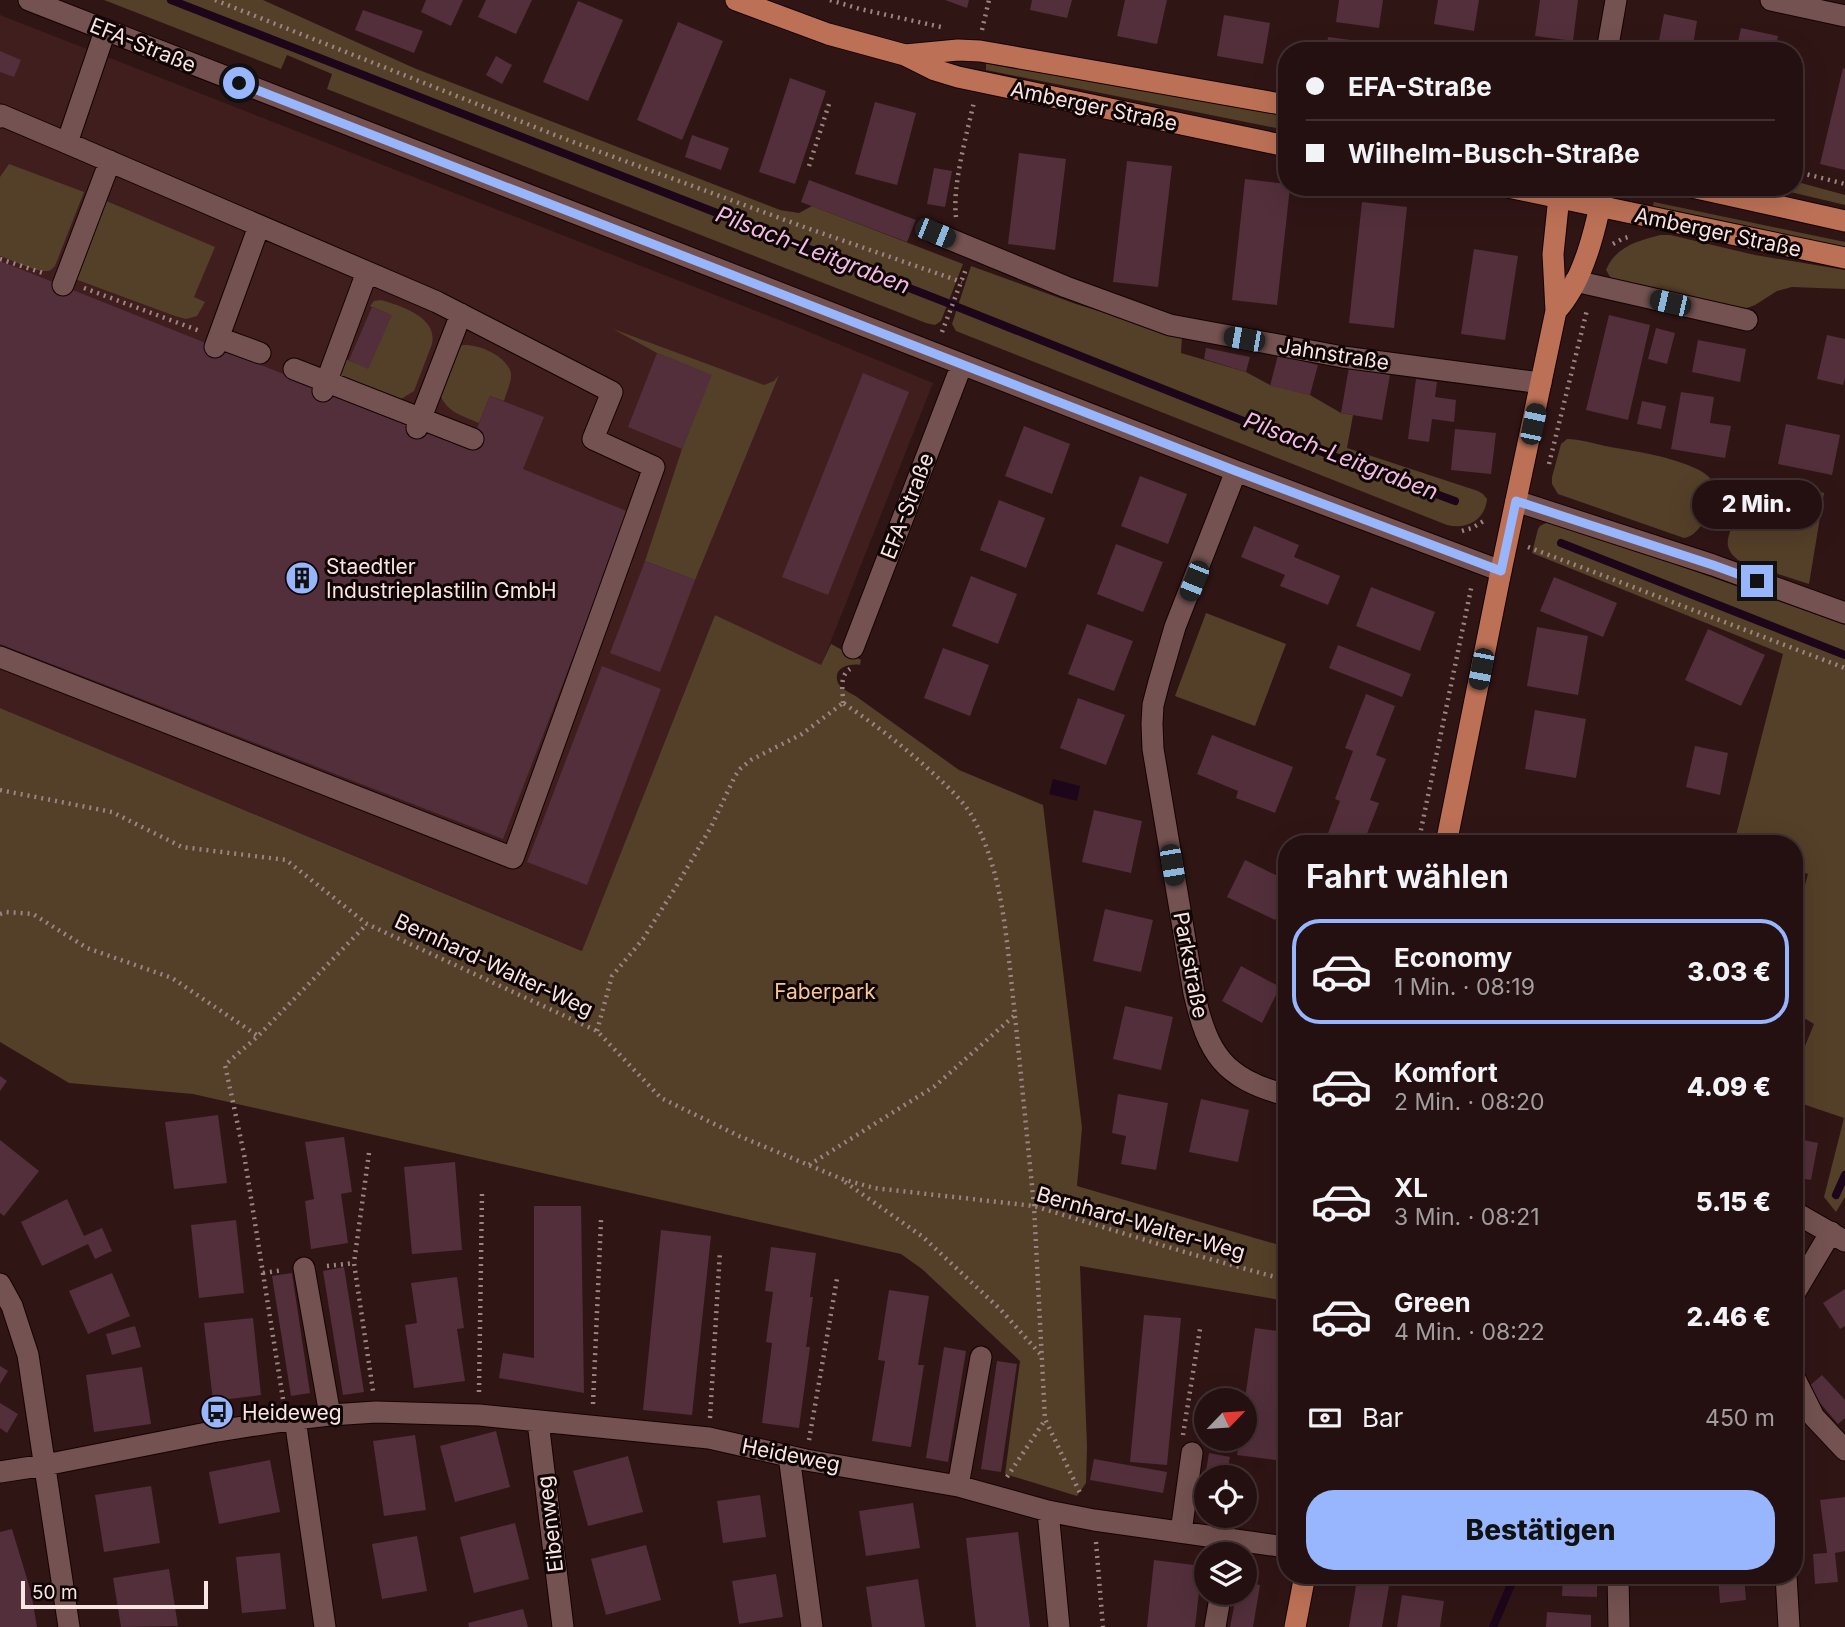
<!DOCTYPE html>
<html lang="de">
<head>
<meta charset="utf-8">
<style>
	body { margin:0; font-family:Inter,sans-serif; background:#301e1e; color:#f1f3f6; height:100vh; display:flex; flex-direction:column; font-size:26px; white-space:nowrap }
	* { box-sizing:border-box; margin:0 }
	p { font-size:23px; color:#a39d9f }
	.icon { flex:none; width:38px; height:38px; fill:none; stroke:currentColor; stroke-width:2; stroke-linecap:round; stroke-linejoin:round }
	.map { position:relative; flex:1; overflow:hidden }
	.drawer { position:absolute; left:1278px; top:835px; width:525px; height:749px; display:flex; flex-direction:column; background:#241010; border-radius:28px; box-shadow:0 7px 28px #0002,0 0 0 2px #413030 }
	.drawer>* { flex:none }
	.guide { position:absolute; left:1278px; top:42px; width:525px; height:154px; border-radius:28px; box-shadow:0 7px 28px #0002,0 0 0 2px #413030; display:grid; align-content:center; height:154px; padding:0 28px; background:#241010 }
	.needle { width:46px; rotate:65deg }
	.controls { position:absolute; left:1194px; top:1388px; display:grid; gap:14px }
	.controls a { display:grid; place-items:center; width:63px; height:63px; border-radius:50%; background:#241010; box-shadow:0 7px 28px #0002,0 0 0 2px #413030; font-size:35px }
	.scale { position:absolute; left:21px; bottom:18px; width:187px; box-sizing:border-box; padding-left:7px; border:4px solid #f8e4e3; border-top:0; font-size:19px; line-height:24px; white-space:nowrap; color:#f8e4e3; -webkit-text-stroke:5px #100505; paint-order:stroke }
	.end { position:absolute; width:32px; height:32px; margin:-16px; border:9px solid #97b6fd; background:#111; box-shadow:0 0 0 4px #111 }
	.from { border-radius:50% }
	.bubble { position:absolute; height:49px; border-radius:24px; background:#241010; box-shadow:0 7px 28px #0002,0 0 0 2px #413030; font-size:23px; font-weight:800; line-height:49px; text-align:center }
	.car { position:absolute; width:21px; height:42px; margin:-21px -10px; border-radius:9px; box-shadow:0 0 5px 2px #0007; background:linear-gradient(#222 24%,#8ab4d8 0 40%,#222 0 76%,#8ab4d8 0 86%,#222 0) }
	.guide b { display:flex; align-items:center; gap:24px; height:66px; font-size:26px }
	.guide b+b { border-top:2px solid #413030 }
	.guide i { width:18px; height:18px; background:#f1f3f6 }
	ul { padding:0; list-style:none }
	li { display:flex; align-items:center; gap:21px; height:105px; margin:0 14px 10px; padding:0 14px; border:4px solid transparent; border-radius:28px }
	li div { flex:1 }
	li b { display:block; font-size:26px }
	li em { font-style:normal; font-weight:800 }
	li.on { border-color:#97b6fd }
	li>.icon { width:63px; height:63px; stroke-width:1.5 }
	h2 { padding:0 28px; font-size:32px; line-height:84px }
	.pay { display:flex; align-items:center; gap:18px; height:77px; padding:0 28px; font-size:26px }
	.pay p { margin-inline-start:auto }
	.action { display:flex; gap:14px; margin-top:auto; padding:14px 28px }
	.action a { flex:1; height:80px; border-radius:28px; background:#97b6fd; color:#111; font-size:28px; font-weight:800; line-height:80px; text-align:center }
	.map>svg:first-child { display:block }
	.built { fill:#401e1e }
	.green { fill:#543f28 }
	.water { fill:#1d0619 }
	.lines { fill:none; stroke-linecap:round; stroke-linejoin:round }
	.stream { stroke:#1d0619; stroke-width:8 }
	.building { fill:#522f3b }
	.minor-casing { stroke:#160203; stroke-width:23 }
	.major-casing { stroke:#160203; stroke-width:23 }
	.path { stroke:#9b8483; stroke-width:4.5; stroke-dasharray:2 5; stroke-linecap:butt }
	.minor { stroke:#735251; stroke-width:21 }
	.major { stroke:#bc7156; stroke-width:21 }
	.route { stroke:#97b6fd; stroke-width:9 }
	.labels { text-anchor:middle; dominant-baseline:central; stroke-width:6; stroke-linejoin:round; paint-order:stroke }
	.street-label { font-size:21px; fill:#f8e4e3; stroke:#100505 }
	.poi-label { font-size:21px; fill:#f8e4e3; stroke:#100505; text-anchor:start }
	.park-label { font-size:21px; fill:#f6c695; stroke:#100505 }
	.water-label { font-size:23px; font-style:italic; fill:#f2bbe5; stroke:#100505 }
</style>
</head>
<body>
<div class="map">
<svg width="1845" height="1627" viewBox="0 0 1845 1627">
	<rect width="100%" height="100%" fill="#301515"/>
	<path class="built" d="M0 15 797 327 933 383 821 666 715 615 583 951 0 708Z"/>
	<path class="green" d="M104 0H263L414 68 780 210 799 213 812 206 963 264 941 321 935 325 926 323 327 89 332 74 287 55 281 69Z
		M986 60 1286 116V130L986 70Z
		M9 164 84 192 55 266C51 270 51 271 45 271 33 271 12 260 0 256V177Z
		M1794 181 1845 195V205L1770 187H1794Z
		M104 200 215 247 194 297 205 302 197 316 186 319 175 316 75 279Z
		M1654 202 1845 242V249L1652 208Z
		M1660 235H1670L1755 255 1845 270V289L1792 287 1777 291 1755 305 1747 308 1726 307 1612 280 1606 270C1616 246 1638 241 1660 235Z
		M971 266 1076 304 1182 336 1181 353 1246 372 1270 385 1310 395 1341 413 1353 415 1347 448 1478 491 1483 494 1487 499C1485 520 1467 530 1447 525L956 331 952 324Z
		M381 300C401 306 438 317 432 344L414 391 401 399 392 400 345 382 339 375 343 358 368 368 391 315 370 306 374 301Z
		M613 329 764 385 774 381 779 375 695 580 645 561 682 449 711 375 657 353Z
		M463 345C479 344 507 356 511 373 512 382 506 393 504 401L490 396 479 423C463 416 446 412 440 394L458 348Z
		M1567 439C1579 439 1593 443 1605 446 1634 451 1670 456 1697 469 1705 473 1713 478 1715 488 1711 505 1703 535 1684 538L1558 494 1552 484V477L1561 444Z
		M1756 479 1768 480 1824 493 1809 584 1741 562C1718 547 1730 533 1738 514 1740 510 1743 507 1743 504 1743 502 1742 500 1742 498 1740 486 1746 482 1756 479Z
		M1548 522 1576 529 1845 625V1197L1836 1212 1824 1197 1844 1118 1794 1101V1073L1814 1024 1794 1012V926L1808 874 1794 869V844L1734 843 1783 654 1532 553 1538 529 1540 526Z
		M1206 613 1286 644 1255 726 1175 696Z
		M715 615 821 665 831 644 861 660 860 665C849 663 832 668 838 683 841 689 851 693 857 697L959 770 1043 805 1082 1128 1077 1186 1286 1247V1301L1080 1266 1087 1446 1086 1483 1077 1496 1005 1474 1020 1361 922 1269 901 1254 193 1094 69 1083 0 1042V708L582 951Z"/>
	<path class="water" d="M1053 779 1080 786 1077 801 1049 794Z"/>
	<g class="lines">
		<path class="stream" d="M171 0 945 302 1314 449 1455 501
			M1561 543 1845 655
			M1836 1195 1845 1175
			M1493 1627 1515 1575"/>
	</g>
	<path class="building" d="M426 0H463L451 26 421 12Z
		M486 0H532L516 34 478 17Z
		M945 0H969L967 8Z
		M1032 0H1072L1067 18 1030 10Z
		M1125 0H1167L1157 44 1117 36Z
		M1339 0H1383L1379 28 1336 22Z
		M1438 0H1479L1474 31 1434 24Z
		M1540 0H1578L1573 41 1535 36Z
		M578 1 623 20 588 101 543 82Z
		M363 10 423 31 414 53 355 30Z
		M1664 14 1697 21 1692 51H1657Z
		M1224 15 1270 23 1263 64 1217 56Z
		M678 22 723 41 682 140 637 120Z
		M1741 28 1778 36 1775 51H1736Z
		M1328 37 1381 44 1380 51H1326Z
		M0 51 21 60 14 77 0 72Z
		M496 56 512 65 502 84 486 75Z
		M1843 68 1845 69V170L1820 164Z
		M790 78 826 91 795 184 759 172Z
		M875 102 916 113 897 185 855 174Z
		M692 135 729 148 721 170 685 157Z
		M1019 153 1066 159 1055 250 1008 244Z
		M1127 161 1172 166 1158 287 1113 282Z
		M934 168 952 171 945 207 927 204Z
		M1245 179 1286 184V187H1290L1277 305 1232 300Z
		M809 180 916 220 907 242 801 202Z
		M1362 202 1407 207 1394 328 1349 323Z
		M1474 249 1518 256 1505 340 1461 334Z
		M0 261 469 448 490 396 544 417 523 469 629 512 503 839 0 644Z
		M372 307 392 315 368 369 349 360Z
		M1609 315 1650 325 1628 420 1586 410Z
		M1656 328 1675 333 1667 364 1648 359Z
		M1827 335 1845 339V378L1843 385 1817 379Z
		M1698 340 1746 349 1740 382 1692 372Z
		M1206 348 1250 357 1246 372 1204 359Z
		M657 353 712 375 682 449 628 427Z
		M1278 355 1318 365 1310 395 1270 386Z
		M1349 367 1390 375 1382 420 1341 413Z
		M863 373 909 392 828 595 782 577Z
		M1416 379 1437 382 1435 397 1456 400 1454 422 1432 419 1429 442 1408 439Z
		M1681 392 1714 397 1710 423 1731 426 1725 458 1671 449Z
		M1642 401 1666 406 1661 429 1637 424Z
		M1786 424 1840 435 1832 475 1778 464Z
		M1024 426 1070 444 1052 494 1005 476Z
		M1455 429 1496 433 1491 474 1451 470Z
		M1140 476 1187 494 1168 544 1121 526Z
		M999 500 1045 518 1026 568 980 550Z
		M1254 526 1299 545 1294 557 1340 576 1328 605 1280 586 1285 575 1241 557Z
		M1116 544 1163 562 1143 612 1097 594Z
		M645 561 695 580 660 672 610 653Z
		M971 576 1017 594 998 644 952 626Z
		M1554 577 1617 603 1603 637 1540 611Z
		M1371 587 1435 612 1420 651 1356 626Z
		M1087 624 1133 641 1114 691 1068 674Z
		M1537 627 1588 636 1578 695 1527 686Z
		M1708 629 1765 655 1741 706 1685 680Z
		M1338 645 1411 674 1402 697 1329 668Z
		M943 648 989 665 970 716 924 698Z
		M602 666 661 689 587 885 527 862Z
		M1366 694 1395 706 1376 755 1386 759 1370 800 1379 803 1363 844H1324L1340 801 1335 799 1353 751 1345 748Z
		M1078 698 1125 715 1106 765 1060 748Z
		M1535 710 1586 719 1576 778 1525 769Z
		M1212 735 1293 767 1275 813 1236 798 1238 791 1197 774Z
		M1695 746 1728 753 1720 795 1686 787Z
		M1094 810 1142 821 1131 873 1082 862Z
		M1245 860 1286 880V896L1275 920 1227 897Z
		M1105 909 1153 920 1141 972 1093 961Z
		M1241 966 1280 987 1262 1023 1222 1001Z
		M1125 1006 1173 1017 1161 1070 1113 1059Z
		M0 1076 7 1081 0 1091Z
		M1118 1094 1168 1103 1156 1170 1121 1164 1126 1136 1112 1133Z
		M1201 1099 1249 1110 1238 1162 1189 1152Z
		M218 1115 227 1183 174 1189 165 1122Z
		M344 1137 352 1192 341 1194 348 1243 311 1249 305 1201 314 1199 305 1142Z
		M1794 1138 1818 1143 1811 1180 1794 1177Z
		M0 1140 39 1171 4 1216 0 1213Z
		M1285 1156H1286V1190L1278 1188Z
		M455 1162 462 1250 412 1254 404 1167Z
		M67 1199 84 1236 102 1228 112 1251 95 1259 88 1244 42 1266 21 1222Z
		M534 1206H581L584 1393 499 1378 503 1353 534 1358Z
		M236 1220 244 1293 199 1298 191 1225Z
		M661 1230 711 1236 692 1415 643 1410Z
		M771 1247 816 1253 810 1297H813L806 1347H810L799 1428 762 1423 772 1343 766 1342 773 1292 765 1291Z
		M344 1267 364 1392 343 1395 323 1271Z
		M112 1273 130 1316 88 1334 69 1291Z
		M292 1273 310 1393 291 1396 272 1276Z
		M457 1277 464 1328 457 1329 465 1381 414 1388 405 1325 417 1323 411 1283Z
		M1845 1289V1326L1840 1329 1823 1303Z
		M889 1290 929 1296 918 1365H924L911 1447 872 1441 885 1361 878 1360Z
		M1144 1315 1181 1318 1167 1465 1130 1462Z
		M253 1318 261 1395 213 1401 204 1323Z
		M135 1326 141 1347 112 1355 106 1334Z
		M1255 1328 1286 1332V1391L1276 1460 1237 1455 1240 1438H1244V1406Z
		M944 1347 966 1351 948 1462 926 1458Z
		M997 1361 1017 1364 1001 1472 981 1469Z
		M0 1366 8 1371 0 1384Z
		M142 1367 151 1424 94 1432 86 1375Z
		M1822 1375 1845 1400V1418L1838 1424 1807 1388Z
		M0 1403 18 1414 7 1433 0 1428Z
		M496 1431 510 1487 455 1502 440 1446Z
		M415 1435 426 1510 384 1516 373 1441Z
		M1209 1453 1230 1457 1226 1477H1205Z
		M628 1456 643 1512 588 1526 573 1471Z
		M1094 1459 1167 1472 1163 1493 1090 1480Z
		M270 1460 280 1512 219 1524 209 1472Z
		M1204 1478H1206V1510L1199 1508Z
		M151 1486 160 1543 104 1552 95 1495Z
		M760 1495 766 1537 723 1543 717 1501Z
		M1845 1497V1551L1835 1553 1838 1582 1815 1584 1813 1554 1827 1553 1820 1500Z
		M913 1503 920 1548 866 1556 859 1511Z
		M515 1523 529 1579 474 1593 460 1537Z
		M12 1529 31 1592 37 1627H0V1532Z
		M1018 1532 1030 1627H976L966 1538Z
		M417 1536 427 1591 382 1599 372 1544Z
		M646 1545 661 1600 606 1615 591 1559Z
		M280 1553 286 1609 242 1613 236 1557Z
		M1154 1560 1202 1566 1195 1627H1147Z
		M169 1569 178 1626 121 1627 113 1578Z
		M776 1574 783 1617 739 1624 732 1581Z
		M1478 1575H1497L1495 1580Z
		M1563 1575H1597V1597L1562 1596Z
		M1718 1575H1744L1746 1600 1720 1603Z
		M918 1579 925 1627H872L866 1587Z
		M1357 1580 1389 1586 1382 1627H1349Z
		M1244 1582 1260 1585 1253 1627H1230L1237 1592H1244Z
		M1402 1595 1444 1601 1440 1627H1397Z
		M523 1609 528 1627H469L468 1623Z
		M1547 1612 1591 1615V1627H1546Z"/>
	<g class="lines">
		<defs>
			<path id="minor" d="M29 0 1236 471 1501 571
				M1771 0 1845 16
				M1607 51 1616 0
				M0 117 1 115 67 143 105 31
				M935 233 1066 287 1170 325 1343 357 1541 383
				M1575 281 1747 320
				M63 285 110 161
				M219 338 260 353
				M215 347 259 226
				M294 369 473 439
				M323 391 367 272
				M417 428 461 314
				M1236 471 1175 627 1159 682 1153 705 1152 724 1153 749 1194 993C1208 1054 1223 1078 1286 1095
				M1516 501 1713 565 1845 613
				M853 648 962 364
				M0 657 513 858 654 467 593 439 612 392 437 302 67 143
				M1794 1212 1845 1241
				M304 1268 330 1415
				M0 1284 12 1306 28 1355 69 1627
				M1794 1294 1831 1232
				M1794 1377 1814 1417 1845 1450
				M295 1419 325 1627
				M538 1422 563 1627
				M789 1456 812 1627
				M0 1472 45 1465 217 1431 295 1419 330 1415 376 1412 479 1415 709 1438 806 1460 958 1486 1048 1511 1094 1520 1286 1547
				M958 1486 981 1357
				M1048 1511 1059 1627
				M1181 1532 1192 1453
				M1618 1575 1619 1627
				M1786 1575 1789 1627
				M1215 1627 1221 1592"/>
			<path id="major" d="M736 0 828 34 905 55 935 70 958 77 1286 146
				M905 55 958 50 980 51 1286 105
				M1508 187 1845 258
				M1692 187 1845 221
				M1556 311C1584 281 1596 227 1604 187
				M1446 844 1501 571 1556 311 1553 254 1560 187
				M1295 1627 1305 1575"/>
		</defs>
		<use href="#minor" class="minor-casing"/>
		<use href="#major" class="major-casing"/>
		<path class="path" d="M215 0 565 139 804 227 962 282
			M830 0 860 9 941 27
			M982 30 989 0
			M809 166 829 104
			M1794 171 1845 184
			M956 217C952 186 967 133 974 102
			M1613 244 1622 239 1631 236
			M0 259 46 274
			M84 288 200 331
			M942 332 966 269
			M1549 464 1587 310
			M1462 531 1472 528 1487 519
			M1528 547 1845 668
			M843 703C843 691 839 676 850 669
			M0 790 112 812 182 847 286 860 367 924 597 1031 661 1098 739 1136 842 1179 874 1188 1034 1206 1188 1253 1286 1280
			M1418 844 1472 584
			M0 914 6 912 33 914 87 948 172 978 258 1036
			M1015 1016 1034 1206 1045 1419 1081 1495
			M597 1031 612 976 643 939 677 885 711 827 735 776 741 768 751 760 802 734 843 703
			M369 1153 354 1263 373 1391
			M809 1165 935 1086 1015 1015C1007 950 1005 874 972 816 963 801 949 788 936 776 907 749 876 725 843 703
			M845 1182 923 1237 1000 1309 1042 1356
			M327 1266 354 1263
			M263 1273 283 1270
			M479 1392 482 1194
			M283 1399 244 1154 225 1065 258 1036 367 924
			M593 1404 601 1220
			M710 1418 720 1251
			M1183 1435 1200 1329
			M809 1440 837 1279
			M1007 1477 1045 1420
			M1096 1542 1103 1627"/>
		<use href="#minor" class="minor"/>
		<use href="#major" class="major"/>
	</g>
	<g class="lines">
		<path class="route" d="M239 83 1236 471 1501 571 1516 501 1713 565 1757 581"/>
	</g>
	<defs>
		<symbol id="building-disc" viewBox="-11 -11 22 22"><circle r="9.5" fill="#97b6fd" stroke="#100505"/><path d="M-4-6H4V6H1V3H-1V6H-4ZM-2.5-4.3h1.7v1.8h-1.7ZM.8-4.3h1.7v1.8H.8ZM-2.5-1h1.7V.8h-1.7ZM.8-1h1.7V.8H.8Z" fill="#111"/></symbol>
		<symbol id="bus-disc" viewBox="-11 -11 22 22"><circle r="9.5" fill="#97b6fd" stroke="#100505"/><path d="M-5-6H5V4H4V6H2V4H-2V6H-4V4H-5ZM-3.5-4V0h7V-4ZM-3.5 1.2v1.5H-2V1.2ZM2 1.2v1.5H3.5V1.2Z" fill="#111"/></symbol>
	</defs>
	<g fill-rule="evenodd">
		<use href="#building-disc" x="283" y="559" width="38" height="38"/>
		<use href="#bus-disc" x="198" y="1393" width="38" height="38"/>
	</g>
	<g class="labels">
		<g class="street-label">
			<text transform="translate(143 45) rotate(22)">EFA-Straße</text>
			<text transform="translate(1094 106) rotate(12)">Amberger Straße</text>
			<text transform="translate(1718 232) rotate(12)">Amberger Straße</text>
			<text transform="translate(1334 354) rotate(9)">Jahnstraße</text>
			<text transform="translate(907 506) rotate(-69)">EFA-Straße</text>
			<text transform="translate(494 965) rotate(25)">Bernhard-Walter-Weg</text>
			<text transform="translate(1191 965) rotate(79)">Parkstraße</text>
			<text transform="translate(1141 1223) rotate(16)">Bernhard-Walter-Weg</text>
			<text transform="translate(791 1455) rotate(11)">Heideweg</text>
			<text transform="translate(550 1524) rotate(-97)">Eibenweg</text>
		</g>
		<g class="poi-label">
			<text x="326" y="566">Staedtler<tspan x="326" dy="24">Industrieplastilin GmbH</tspan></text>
			<text x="242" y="1412">Heideweg</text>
		</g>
		<g class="park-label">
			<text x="825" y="991">Faberpark</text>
		</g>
		<g class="water-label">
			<text transform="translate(813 250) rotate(21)">Pilsach-Leitgraben</text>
			<text transform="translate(1341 456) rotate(21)">Pilsach-Leitgraben</text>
		</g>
	</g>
</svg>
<div class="controls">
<a><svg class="needle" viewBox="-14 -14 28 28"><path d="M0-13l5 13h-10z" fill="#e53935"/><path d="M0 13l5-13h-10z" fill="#a39d9f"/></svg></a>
<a><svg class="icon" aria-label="locate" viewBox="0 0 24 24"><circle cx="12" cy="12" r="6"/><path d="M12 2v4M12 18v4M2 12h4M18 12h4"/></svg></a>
<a><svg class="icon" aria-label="layers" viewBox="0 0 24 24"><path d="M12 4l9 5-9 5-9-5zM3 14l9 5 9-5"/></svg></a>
</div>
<div class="scale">50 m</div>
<i class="end from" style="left:239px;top:83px"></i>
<i class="end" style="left:1757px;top:581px"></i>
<div class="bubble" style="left:1692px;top:480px;width:130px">2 Min.</div>
<i class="car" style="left:935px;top:233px;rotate:112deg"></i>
<i class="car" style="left:1670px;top:303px;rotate:283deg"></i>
<i class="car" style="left:1244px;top:339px;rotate:280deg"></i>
<i class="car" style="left:1533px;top:424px;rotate:12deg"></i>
<i class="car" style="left:1194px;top:581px;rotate:202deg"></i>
<i class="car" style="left:1481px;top:669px;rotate:191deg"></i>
<i class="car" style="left:1172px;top:865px;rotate:170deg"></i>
<div class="guide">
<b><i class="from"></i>EFA-Straße</b>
<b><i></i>Wilhelm-Busch-Straße</b>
</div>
<section class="drawer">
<h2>Fahrt wählen</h2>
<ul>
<li class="on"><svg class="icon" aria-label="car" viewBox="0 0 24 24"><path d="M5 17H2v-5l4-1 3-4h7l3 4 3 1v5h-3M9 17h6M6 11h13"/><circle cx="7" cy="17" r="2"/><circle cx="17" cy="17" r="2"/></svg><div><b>Economy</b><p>1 Min. · 08:19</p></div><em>3.03 €</em></li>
<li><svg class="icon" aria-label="car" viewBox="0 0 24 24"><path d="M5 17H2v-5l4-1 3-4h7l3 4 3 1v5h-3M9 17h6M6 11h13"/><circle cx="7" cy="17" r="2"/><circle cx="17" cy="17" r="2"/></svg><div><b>Komfort</b><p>2 Min. · 08:20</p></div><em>4.09 €</em></li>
<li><svg class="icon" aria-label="car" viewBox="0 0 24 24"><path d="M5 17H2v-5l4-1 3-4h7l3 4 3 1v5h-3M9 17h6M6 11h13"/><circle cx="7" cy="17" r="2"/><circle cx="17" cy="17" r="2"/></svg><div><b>XL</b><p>3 Min. · 08:21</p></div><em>5.15 €</em></li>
<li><svg class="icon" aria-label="car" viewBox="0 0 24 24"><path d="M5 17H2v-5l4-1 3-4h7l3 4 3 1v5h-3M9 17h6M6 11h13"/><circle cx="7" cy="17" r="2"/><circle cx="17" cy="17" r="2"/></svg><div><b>Green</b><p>4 Min. · 08:22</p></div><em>2.46 €</em></li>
</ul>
<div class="pay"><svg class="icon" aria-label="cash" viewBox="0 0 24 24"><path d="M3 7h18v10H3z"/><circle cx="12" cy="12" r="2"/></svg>Bar<p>450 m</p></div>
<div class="action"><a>Bestätigen</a></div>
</section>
</div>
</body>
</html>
